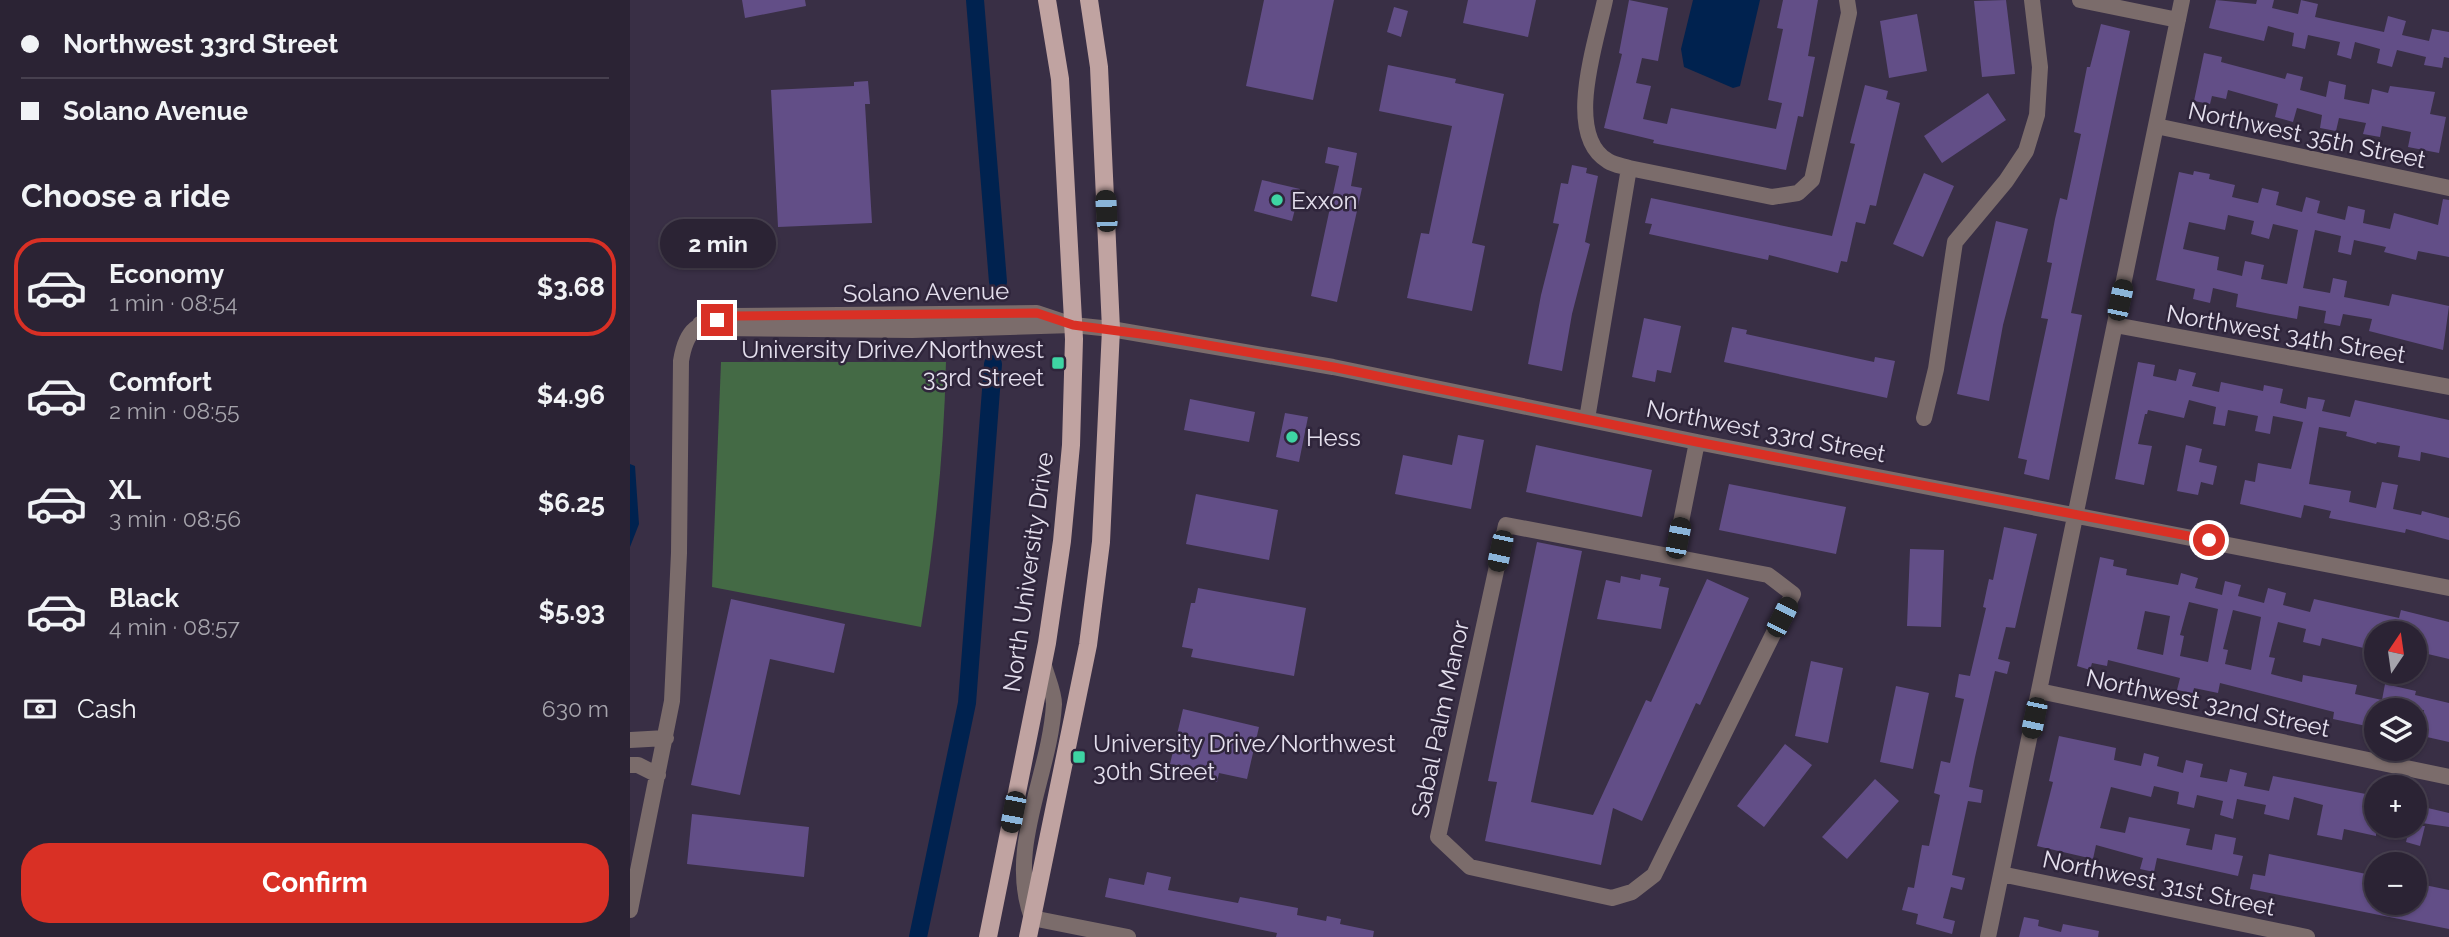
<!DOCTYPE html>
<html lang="en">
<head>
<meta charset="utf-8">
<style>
	body { margin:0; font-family:Raleway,sans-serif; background:#372f40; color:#f1f3f6; height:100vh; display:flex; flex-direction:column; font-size:26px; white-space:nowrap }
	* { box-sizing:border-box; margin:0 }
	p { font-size:23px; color:#a6a4ac }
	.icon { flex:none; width:38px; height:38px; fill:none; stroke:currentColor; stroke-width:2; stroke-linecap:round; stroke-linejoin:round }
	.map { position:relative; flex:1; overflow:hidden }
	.drawer { display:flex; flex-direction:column; background:#2b2334; width:630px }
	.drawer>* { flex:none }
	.banner { display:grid; align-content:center; height:154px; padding:0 21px; background:#2b2334 }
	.needle { width:46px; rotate:13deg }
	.fabs { position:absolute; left:1734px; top:621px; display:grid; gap:14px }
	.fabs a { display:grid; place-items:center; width:63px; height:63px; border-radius:50%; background:#2b2334; box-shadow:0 2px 5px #0004,0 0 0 2px #47404f; font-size:35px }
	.end { position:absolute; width:32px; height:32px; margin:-16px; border:9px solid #d93025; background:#fff; box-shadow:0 0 0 4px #fff }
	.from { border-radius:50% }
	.bubble { position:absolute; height:49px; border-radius:24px; background:#2b2334; box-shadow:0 2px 5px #0004,0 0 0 2px #47404f; font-size:23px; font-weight:700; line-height:49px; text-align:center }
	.car { position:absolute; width:21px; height:42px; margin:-21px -10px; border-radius:9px; box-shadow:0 0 5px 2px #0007; background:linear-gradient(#222 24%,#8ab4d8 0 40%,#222 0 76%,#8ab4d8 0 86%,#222 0) }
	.banner b { display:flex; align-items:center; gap:24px; height:66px; font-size:26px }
	.banner b+b { border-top:2px solid #47404f }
	.banner i { width:18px; height:18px; background:#f1f3f6 }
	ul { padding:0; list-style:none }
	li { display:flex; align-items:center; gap:21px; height:98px; margin:0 14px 10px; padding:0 7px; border:4px solid transparent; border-radius:28px }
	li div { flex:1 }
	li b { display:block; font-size:26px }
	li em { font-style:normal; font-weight:700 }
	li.on { border-color:#d93025 }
	li>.icon { width:63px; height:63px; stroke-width:1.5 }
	h2 { padding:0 21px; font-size:32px; line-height:84px }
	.pay { display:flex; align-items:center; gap:18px; height:77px; padding:0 21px; font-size:26px }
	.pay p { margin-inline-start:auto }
	.button { display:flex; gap:14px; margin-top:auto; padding:14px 21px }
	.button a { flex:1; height:80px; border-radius:28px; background:#d93025; color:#fff; font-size:28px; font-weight:700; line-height:80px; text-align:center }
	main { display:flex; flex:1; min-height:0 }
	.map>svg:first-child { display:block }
	.green { fill:#446a45 }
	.water { fill:#00224f }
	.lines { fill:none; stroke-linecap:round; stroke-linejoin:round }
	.canal { stroke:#00224f; stroke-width:18 }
	.building { fill:#624e87; fill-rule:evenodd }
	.minor { stroke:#7b6c6b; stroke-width:16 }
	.major { stroke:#c0a3a1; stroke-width:18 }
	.route { stroke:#d93025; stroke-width:9 }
	.poi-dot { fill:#3ed4a3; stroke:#2f253b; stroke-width:2.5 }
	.labels { text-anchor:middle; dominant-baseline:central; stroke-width:5; stroke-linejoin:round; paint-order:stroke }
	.street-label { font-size:24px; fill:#e4dfed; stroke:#2f253b }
	.poi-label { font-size:24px; fill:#e4dfed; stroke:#2f253b; text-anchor:start }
</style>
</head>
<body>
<main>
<section class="drawer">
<div class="banner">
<b><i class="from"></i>Northwest 33rd Street</b>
<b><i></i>Solano Avenue</b>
</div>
<h2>Choose a ride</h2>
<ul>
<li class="on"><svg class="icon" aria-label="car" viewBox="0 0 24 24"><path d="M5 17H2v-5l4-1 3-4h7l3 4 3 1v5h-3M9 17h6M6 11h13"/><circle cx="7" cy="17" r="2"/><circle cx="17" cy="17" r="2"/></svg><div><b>Economy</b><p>1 min · 08:54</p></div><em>$3.68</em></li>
<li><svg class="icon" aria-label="car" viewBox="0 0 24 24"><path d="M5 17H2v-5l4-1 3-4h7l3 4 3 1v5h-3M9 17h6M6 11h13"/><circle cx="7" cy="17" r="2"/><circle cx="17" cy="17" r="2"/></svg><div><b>Comfort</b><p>2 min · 08:55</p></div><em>$4.96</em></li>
<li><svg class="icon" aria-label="car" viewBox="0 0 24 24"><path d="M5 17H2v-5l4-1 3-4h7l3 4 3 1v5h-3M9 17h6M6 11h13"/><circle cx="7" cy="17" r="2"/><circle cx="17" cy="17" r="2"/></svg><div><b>XL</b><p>3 min · 08:56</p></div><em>$6.25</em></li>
<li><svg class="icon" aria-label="car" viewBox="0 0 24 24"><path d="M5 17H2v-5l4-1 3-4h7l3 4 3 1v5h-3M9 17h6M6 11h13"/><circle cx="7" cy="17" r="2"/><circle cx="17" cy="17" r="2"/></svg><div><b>Black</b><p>4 min · 08:57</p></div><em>$5.93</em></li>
</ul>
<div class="pay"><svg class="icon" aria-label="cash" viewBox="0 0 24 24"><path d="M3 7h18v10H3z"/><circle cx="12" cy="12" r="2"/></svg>Cash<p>630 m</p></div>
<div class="button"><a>Confirm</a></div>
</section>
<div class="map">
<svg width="1819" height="937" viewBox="0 0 1819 937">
	<rect width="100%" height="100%" fill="#392f45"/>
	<path class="green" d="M91 362H316C314 452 305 539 291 627L82 587Z"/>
	<path class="water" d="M1063 0H1130L1110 86 1103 88 1054 67 1051 49Z
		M0 464 5 466 9 524 0 547Z"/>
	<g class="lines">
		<path class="canal" d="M345 0 368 282
			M288 937 337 703 363 364"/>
	</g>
	<path class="building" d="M112 0H175L176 6 115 18Z
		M634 0H704L683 100 616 86Z
		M838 0H906L898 37 833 23Z
		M999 0 1038 8 1028 61 1012 58 1006 83 1021 86 1013 119 1037 124 1041 108 1146 129 1152 103 1138 100 1153 29 1147 28 1153 0H1188L1178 56 1185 57 1173 117 1168 116 1156 170 1023 143 1024 140 974 128 992 54 989 53Z
		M1376 0 1385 74 1352 77 1344 1Z
		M1586 0 1626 4 1627 0H1644L1642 8 1668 14 1671 0 1688 4 1685 17 1754 32 1758 16 1776 21 1772 35 1799 41 1802 29 1819 32V58L1814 57 1812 68 1794 65 1796 57 1767 50 1762 67 1747 63 1750 49 1725 42 1721 59 1707 55 1710 42 1678 35 1675 49 1662 46 1664 33 1638 26 1634 41 1579 28Z
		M764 7 778 11 771 37 757 32Z
		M1287 14 1297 71 1259 78 1250 21Z
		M1471 24 1500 31 1441 313 1452 315 1419 480 1394 474 1397 460 1388 458 1418 319 1411 318 1422 263 1417 262 1425 219 1430 198 1437 200 1451 134 1444 132 1457 67H1460Z
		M1574 53 1592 57 1591 62 1655 79 1657 73 1673 77 1670 90 1696 97 1699 81 1716 85 1714 99 1739 104 1742 89 1758 93 1760 86 1805 92 1800 114 1816 117 1809 153 1778 147 1781 132 1752 126 1750 137 1733 134 1736 123 1709 118 1706 131 1690 128 1692 115 1667 108 1663 122 1645 117 1648 104 1598 90 1596 99 1582 96 1580 104 1564 101Z
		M758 65 826 79 825 83 874 94 842 243 855 246 842 311 777 298 791 233 799 234 822 126 749 111Z
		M238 81 240 104H235L242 223 148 227 141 90 224 86V82Z
		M1235 85 1258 91 1256 99 1270 103 1246 206 1240 205 1235 224 1226 222 1217 262 1211 261 1208 273 1139 255 1138 260 1019 234 1022 224 1015 223 1021 198 1202 236 1225 144 1220 143Z
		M1358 93 1376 120 1312 163 1294 136Z
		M698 147 727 153 721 186 732 188 707 302 681 296 709 166 695 163Z
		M942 165 957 168 956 173 968 176 955 242 960 244 942 314 932 371 898 364 911 295 929 224 923 223 931 183 938 184Z
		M1564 171 1580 174 1579 179 1605 185 1602 197 1628 203 1632 188 1649 192 1646 205 1672 212 1676 197 1690 201 1687 213 1715 220 1718 206 1735 210 1733 223 1760 229 1764 213 1808 225 1813 199 1819 200V257L1788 251 1786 260 1754 252 1756 247 1724 240 1721 255 1708 252 1711 236 1685 230 1673 288 1700 293 1703 278 1717 281 1714 297 1759 306 1762 294 1819 306 1813 350 1739 331 1742 319 1713 314 1710 326 1694 323 1696 311 1669 306 1667 319 1640 314 1606 307 1608 294 1583 288 1580 303 1563 299 1565 289 1526 280 1549 172 1563 175ZM1598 215 1624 221 1621 234 1639 239 1643 224 1668 230 1657 284 1631 279 1634 265 1615 261 1612 276 1587 270 1589 257 1553 249 1559 222 1595 230Z
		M1294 173 1324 186 1293 257 1263 244Z
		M632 180 670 189 662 221 624 211Z
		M1366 221 1398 229 1373 325 1359 401 1327 394Z
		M1014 318 1051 326 1041 373 1027 370 1025 382 1002 377Z
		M1102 327 1117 330 1116 334 1244 362 1245 357 1265 361 1257 398 1094 362Z
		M1508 362 1525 365 1523 376 1546 381 1549 369 1566 373 1562 386 1589 392 1591 382 1633 391 1634 385 1653 389 1650 403 1676 409 1678 397 1695 400 1692 411 1720 417 1725 400 1819 420V458L1791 452 1790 461 1768 457 1770 446 1747 442 1746 444 1716 436 1717 432 1689 427 1679 484 1721 491 1719 502 1746 508 1752 482 1768 485 1763 509 1791 515 1792 511 1819 518V540L1776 529 1775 533 1699 518 1701 511 1674 505 1671 518 1610 504 1615 480 1625 482 1628 463 1661 469 1673 422 1643 416 1640 434 1625 431 1628 416 1598 410 1595 426 1583 424 1586 407 1559 400 1554 418 1518 410 1517 414H1515L1508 444 1522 446 1514 485 1485 479Z
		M560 399 625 412 619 442 554 430Z
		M655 413 678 417 669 462 646 457Z
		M828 435 854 440 841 509 765 494 773 455 822 465Z
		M906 445 1022 470 1012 517 896 492Z
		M1556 445 1572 449 1569 462 1587 466 1583 485 1571 482 1568 495 1547 491Z
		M1099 484 1216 507 1206 554 1089 530Z
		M566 494 648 510 639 560 556 544Z
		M1374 527 1407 534 1385 628 1376 627 1368 659 1380 662 1377 674 1365 671 1345 757 1339 787 1353 790 1351 803 1338 801 1322 875 1335 878 1332 890 1321 887 1313 918 1325 921 1322 934 1286 924 1288 914 1272 910 1278 887 1284 888 1292 845 1299 846 1310 795 1304 793 1311 761 1320 763 1334 699 1325 697 1329 674 1340 676 1356 608 1353 607 1359 579 1363 580Z
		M907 542 952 551 901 802 963 815 1016 700 1021 702 1077 579 1119 598 1070 705 1066 703 1012 821 983 808 971 865 855 841 867 782 858 781Z
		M1280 549 1314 550 1311 627 1277 626Z
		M1470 557 1484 560 1483 566 1497 569 1496 575 1548 585 1551 573 1568 578 1565 588 1592 595 1595 581 1611 585 1608 596 1634 603 1638 588 1656 593 1653 605 1680 612 1684 599 1769 618 1771 610 1819 622V659L1785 651V634H1746L1742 650 1692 638 1690 646 1673 642 1676 629 1648 622 1639 657 1645 658 1641 674 1672 682 1673 675 1727 685 1725 694 1752 700 1755 684 1786 691 1785 695 1819 703V742L1788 735 1794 710H1746V728L1703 719 1704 712 1590 683 1588 693 1564 688 1563 693 1547 690 1550 678 1478 660 1477 666 1462 663 1460 670 1447 666ZM1559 602 1588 609 1578 662 1550 656 1554 636 1550 635ZM1603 610 1631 617 1621 670 1595 664 1598 650 1593 649ZM1515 611 1540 616 1533 655 1507 649Z
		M1011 574 1031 578 1029 586 1039 588 1031 629 967 619 976 580 990 583 991 576 1010 580Z
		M568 588 676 608 664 676 561 657 563 649 552 647 561 603H565Z
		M101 599 215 624 204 673 140 659 110 795 61 785Z
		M1181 661 1213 668 1198 743 1165 736Z
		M1266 686 1299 693 1283 769 1250 762Z
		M553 709 629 727 617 779 589 773 587 782 568 778 569 771 540 764Z
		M1429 736 1486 748 1484 760 1511 766 1514 753 1529 757 1527 766 1553 773 1556 760 1573 764 1570 777 1597 782 1600 769 1617 773 1614 786 1639 791 1643 776 1746 796V836L1714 829 1712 840 1687 835 1693 805 1664 797 1659 820 1634 814 1636 805 1607 799 1603 819 1590 815 1593 801 1567 795 1564 808 1547 804 1549 792 1524 786 1521 797 1481 787 1470 828 1495 833 1499 817 1560 829 1556 845 1582 850 1585 834 1606 838 1603 854 1613 856 1608 876 1527 858 1524 872 1510 869 1513 858 1466 845 1463 859 1407 846 1423 782 1419 781Z
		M1155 744 1182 765 1134 827 1107 806Z
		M1245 779 1269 801 1217 859 1192 837Z
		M1785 805 1819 813V827L1785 822Z
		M62 814 179 827 174 877 57 864Z
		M1780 826H1795L1790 846 1776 842Z
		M1639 854 1746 876 1743 903H1785V883L1819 890V929L1620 889 1623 874 1635 876Z
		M517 872 541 877 538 890 608 903 610 897 668 908 667 915 696 921 697 916 711 919 710 924 744 931 743 937H646L647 933 475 897 479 878 514 885Z
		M1394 917 1409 920 1408 926 1431 932 1433 924 1469 931 1468 937H1389Z"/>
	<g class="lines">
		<path class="minor" d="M975 0C967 40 933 135 978 161 984 165 993 166 999 168L1142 197 1168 193 1182 180 1219 13 1217 0
			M1450 0 1548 20
			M1526 126 1819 188
			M70 324 85 328 282 330 443 325 481 329 703 367 1067 442 1819 588
			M1485 325 1819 387
			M1294 418 1306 369 1325 242 1376 181 1396 151 1407 115 1410 67 1402 0
			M957 419 999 168
			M876 525 1138 575 1163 594 1024 875 1002 892 982 898 840 867 808 837Z
			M1044 557 1067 442
			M413 662C416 675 424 691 424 704 420 775 376 848 402 918L498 937
			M1409 691 1819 777
			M0 740 36 738
			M0 765H8L28 775
			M1371 874 1677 937
			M0 910 42 701 49 553 51 361C57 324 70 324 103 316L407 313 434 322
			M1358 937 1552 0"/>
		<path class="major" d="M358 937 417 643 432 541 441 445 444 339 430 79 417 0
			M398 937 458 645 471 542 481 329 469 67 459 0"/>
	</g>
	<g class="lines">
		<path class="route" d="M87 320 103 316 407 313 443 325 526 336 703 367 1067 442 1579 540"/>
	</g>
	<g class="poi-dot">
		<circle cx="647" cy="200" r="7"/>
		<rect x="421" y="356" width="14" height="14" rx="3.5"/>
		<circle cx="662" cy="437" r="7"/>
		<rect x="442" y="750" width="14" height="14" rx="3.5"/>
	</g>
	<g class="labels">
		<g class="street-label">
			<text transform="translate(1677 135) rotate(12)">Northwest 35th Street</text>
			<text transform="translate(296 292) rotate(-1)">Solano Avenue</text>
			<text transform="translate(1656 334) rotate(10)">Northwest 34th Street</text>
			<text transform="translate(1136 431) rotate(11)">Northwest 33rd Street</text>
			<text transform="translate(398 572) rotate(-82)">North University Drive</text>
			<text transform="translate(1578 703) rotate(12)">Northwest 32nd Street</text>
			<text transform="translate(810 719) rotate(-78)">Sabal Palm Manor</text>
			<text transform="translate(1529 883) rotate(12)">Northwest 31st Street</text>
		</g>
		<g class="poi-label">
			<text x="661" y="200">Exxon</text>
			<text x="414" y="349" text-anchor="end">University Drive/Northwest<tspan x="414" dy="28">33rd Street</tspan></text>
			<text x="676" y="437">Hess</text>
			<text x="463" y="743">University Drive/Northwest<tspan x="463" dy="28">30th Street</tspan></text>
		</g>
	</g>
</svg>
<div class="fabs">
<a><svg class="needle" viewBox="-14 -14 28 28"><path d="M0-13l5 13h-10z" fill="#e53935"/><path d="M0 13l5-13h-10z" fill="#a6a4ac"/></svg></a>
<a><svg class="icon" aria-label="layers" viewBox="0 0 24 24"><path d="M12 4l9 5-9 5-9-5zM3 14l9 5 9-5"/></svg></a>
<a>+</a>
<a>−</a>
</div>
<i class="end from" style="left:1579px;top:540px"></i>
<i class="end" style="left:87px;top:320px"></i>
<div class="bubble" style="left:30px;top:219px;width:116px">2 min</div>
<i class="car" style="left:476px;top:211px;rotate:357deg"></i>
<i class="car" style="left:1490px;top:300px;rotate:12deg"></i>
<i class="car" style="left:1048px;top:538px;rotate:11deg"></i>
<i class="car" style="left:870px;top:551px;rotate:192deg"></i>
<i class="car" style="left:1152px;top:617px;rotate:27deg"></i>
<i class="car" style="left:1404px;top:718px;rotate:192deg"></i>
<i class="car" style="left:383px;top:812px;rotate:191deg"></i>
</div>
</main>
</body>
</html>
